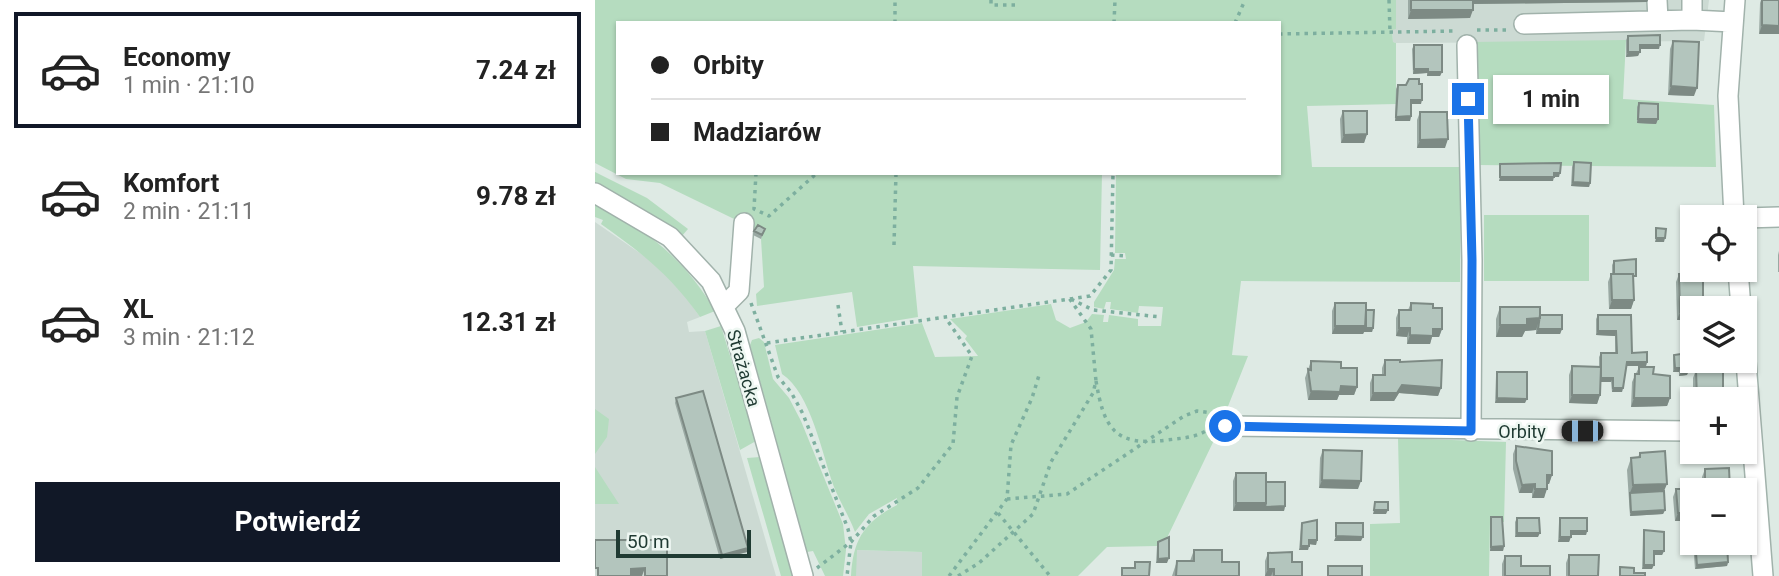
<!DOCTYPE html>
<html lang="pl">
<head>
<meta charset="utf-8">
<style>
	body { margin:0; font-family:Roboto,sans-serif; background:#f2f2f2; color:#222; height:100vh; display:flex; flex-direction:column; font-size:26px; white-space:nowrap }
	* { box-sizing:border-box; margin:0 }
	p { font-size:23px; color:#767676 }
	.icon { flex:none; width:38px; height:38px; fill:none; stroke:currentColor; stroke-width:2; stroke-linecap:round; stroke-linejoin:round }
	.map { position:relative; flex:1; overflow:hidden }
	.drawer { display:flex; flex-direction:column; background:#fff; width:595px }
	.drawer>* { flex:none }
	.banner { position:absolute; left:21px; top:21px; width:665px; height:154px; border-radius:0px; box-shadow:0 2px 5px #0004; display:grid; align-content:center; height:154px; padding:0 35px; background:#fff }
	.tools { position:absolute; left:1085px; top:205px; display:grid; gap:14px }
	.tools a { display:grid; place-items:center; width:77px; height:77px; border-radius:0px; background:#fff; box-shadow:0 2px 5px #0004; font-size:35px }
	.scale { position:absolute; left:21px; bottom:18px; width:135px; box-sizing:border-box; padding-left:7px; border:4px solid #1f3a32; border-top:0; font-size:19px; line-height:24px; white-space:nowrap; color:#1f3a32; -webkit-text-stroke:5px #eef7f2; paint-order:stroke }
	.end { position:absolute; width:32px; height:32px; margin:-16px; border:9px solid #1a73e8; background:#fff; box-shadow:0 0 0 4px #fff }
	.from { border-radius:50% }
	.bubble { position:absolute; height:49px; border-radius:0px; background:#fff; box-shadow:0 2px 5px #0004; font-size:23px; font-weight:700; line-height:49px; text-align:center }
	.car { position:absolute; width:21px; height:42px; margin:-21px -10px; border-radius:9px; box-shadow:0 0 5px 2px #0007; background:linear-gradient(#222 24%,#8ab4d8 0 40%,#222 0 76%,#8ab4d8 0 86%,#222 0) }
	.banner b { display:flex; align-items:center; gap:24px; height:66px; font-size:26px }
	.banner b+b { border-top:2px solid #e0e0e0 }
	.banner i { width:18px; height:18px; background:#222 }
	ul { padding:12px 0 0; list-style:none }
	li { display:flex; align-items:center; gap:21px; height:116px; margin:0 14px 10px; padding:0 21px; border:4px solid transparent; border-radius:0px }
	li div { flex:1 }
	li b { display:block; font-size:26px }
	li em { font-style:normal; font-weight:700 }
	li.selected { border-color:#111827 }
	li>.icon { width:63px; height:63px; stroke-width:1.5 }
	.button { display:flex; gap:14px; margin-top:auto; padding:14px 35px }
	.button a { flex:1; height:80px; border-radius:0px; background:#111827; color:#fff; font-size:28px; font-weight:700; line-height:80px; text-align:center }
	main { display:flex; flex:1; min-height:0 }
	.map>svg:first-child { display:block }
	.built { fill:#ccdad3 }
	.green { fill:#b5dcbf }
	.lines { fill:none; stroke-linecap:round; stroke-linejoin:round }
	.minor-casing { stroke:#a1b2ab; stroke-width:22 }
	.path { stroke:#7daf9f; stroke-width:3.5; stroke-dasharray:3.5 5; stroke-linecap:butt }
	.minor { stroke:#fff; stroke-width:19 }
	.wall { fill:#9aa9a3 }
	.shaded-wall { fill:#7d8a84 }
	.building { fill:#b3c5bd; stroke:#7d8a84; stroke-width:2 }
	.route { stroke:#1a73e8; stroke-width:9 }
	.labels { text-anchor:middle; dominant-baseline:central; stroke-width:5; stroke-linejoin:round; paint-order:stroke }
	.street-label { font-size:18px; fill:#1f3a32; stroke:#eef7f2 }
</style>
</head>
<body>
<main>
<section class="drawer">
<ul>
<li class="selected"><svg class="icon" aria-label="car" viewBox="0 0 24 24"><path d="M5 17H2v-5l4-1 3-4h7l3 4 3 1v5h-3M9 17h6M6 11h13"/><circle cx="7" cy="17" r="2"/><circle cx="17" cy="17" r="2"/></svg><div><b>Economy</b><p>1 min · 21:10</p></div><em>7.24 zł</em></li>
<li><svg class="icon" aria-label="car" viewBox="0 0 24 24"><path d="M5 17H2v-5l4-1 3-4h7l3 4 3 1v5h-3M9 17h6M6 11h13"/><circle cx="7" cy="17" r="2"/><circle cx="17" cy="17" r="2"/></svg><div><b>Komfort</b><p>2 min · 21:11</p></div><em>9.78 zł</em></li>
<li><svg class="icon" aria-label="car" viewBox="0 0 24 24"><path d="M5 17H2v-5l4-1 3-4h7l3 4 3 1v5h-3M9 17h6M6 11h13"/><circle cx="7" cy="17" r="2"/><circle cx="17" cy="17" r="2"/></svg><div><b>XL</b><p>3 min · 21:12</p></div><em>12.31 zł</em></li>
</ul>
<div class="button"><a>Potwierdź</a></div>
</section>
<div class="map">
<svg width="1184" height="576" viewBox="0 0 1184 576">
	<rect width="100%" height="100%" fill="#deeae4"/>
	<path class="built" d="M801 0H1114L1109 41 801 43 798 42 797 29H801Z
		M0 222 65 267 83 286 105 317 92 322 94 332 110 331 181 576H0Z
		M261 550 327 552V576H261Z"/>
	<path class="green" d="M0 0H801V29L797 30 798 42 801 43V104L712 106 717 167H866L865 282 646 281 637 355 653 356 622 434 570 542 562 546 512 547 483 576H327V552L262 550 261 576H256C258 540 269 522 302 505V498L274 514 260 532C254 516 245 502 239 487 227 454 216 393 187 374L180 345 327 323 340 357 383 356 370 339 372 336 355 319 456 304 461 320 475 328 491 322 497 314 509 315 508 322H513L514 315 543 319V326H566L568 307 544 306 543 313 515 309 516 302H511L509 309 499 307V302L519 270 520 259H531L530 253H520L521 173H684V23H23V173H507L505 270 318 266 323 317 262 327 257 292 162 306 161 294 169 287 166 239 168 233 65 183 31 179 0 163Z
		M1031 40 1028 99 1119 105 1121 167 883 165 879 42Z
		M0 172 52 198 93 229 86 237 39 204 0 183Z
		M0 203C52 229 91 261 120 311L105 317C76 276 47 253 6 224L8 220 0 217Z
		M889 215H994V281H889Z
		M126 326 161 441 145 450 110 331Z
		M164 338 169 342 178 379 194 398 206 421 248 524 251 550 248 576H230L218 551 212 552 155 345 157 340Z
		M0 409 14 419 12 437 0 454Z
		M803 438 911 442 909 522H895L894 576H775V524L805 523Z
		M165 457 201 576H186L152 458Z
		M0 467 24 504H0Z"/>
	<g class="lines">
		<defs>
			<path id="minor" d="M1062 0 1063 20
				M1097 0V20L1138 22
				M929 24 1097 20
				M872 45 877 260 876 431
				M0 193 75 237 116 281 140 331 208 576
				M1139 217 1133 96 1140 0
				M1150 218 1184 217
				M1143 270 1146 308
				M129 306 144 291 149 223
				M1150 349 1168 576
				M630 426 1097 431"/>
		</defs>
		<use href="#minor" class="minor-casing"/>
		<path class="path" d="M396 0V5H421
			M794 0 795 32
			M300 23V0
			M519 23 520 0
			M640 23 650 0
			M882 30H913
			M684 34 861 31
			M161 173 159 209 174 216 222 173
			M299 245 301 173
			M516 255 530 256
			M476 299 498 310 566 317
			M156 303 183 377 196 392 208 414 253 529 256 542 252 576
			M243 305 247 332
			M172 343 495 296 516 270 518 173
			M501 381C509 429 520 447 572 440 587 438 601 438 614 429
			M412 499 472 494 589 416 602 411 617 413
			M403 513 455 576
			M222 568 256 542 279 516 323 488 358 444 362 397 377 356 350 317
			M354 576 412 499 416 445 437 398 445 372
			M363 576 384 563 438 514 456 462 498 393 501 381 496 329 474 298"/>
		<use href="#minor" class="minor"/>
	</g>
	<path class="wall" d="M813 0H1053L1052 2 878 4 875 18 813 19Z
		M1166 0H1184L1164 34 1165 3Z
		M1033 36 1064 49H1045L1043 56 1031 57V40Z
		M1078 41 1099 96 1073 95 1075 49Z
		M819 45 847 72 845 76H832V73L818 74 817 49Z
		M824 84 826 104H816V116L815 121H800L801 89 803 85Z
		M1044 103 1063 119 1061 124 1042 123V107Z
		M748 111 772 134 769 143H746L745 119Z
		M825 112 850 148H822V120Z
		M979 162 995 183 994 187 976 186 977 167Z
		M170 229 166 239 158 235 159 231Z
		M1091 245 1118 281H1108L1082 320 1081 282 1084 274H1088V254Z
		M1184 251V272H1183V255Z
		M1019 261 1039 281V300L1036 309H1014L1013 282 1016 274H1017V265Z
		M740 303 771 310 778 328 777 332H769L768 334H737V311Z
		M816 303 838 308 847 329 844 337H837L835 344H812V337L801 336V318L804 310H813Z
		M905 307 945 315 967 329 965 334H941V330L930 331 927 337H901V319Z
		M1003 315H1036L1037 353 1052 362 1051 366H1031L1027 392H1017L1016 382H1005V395L1002 404 974 403V375L977 366 1004 367V357L1006 353H1020V336L1001 335V319Z
		M1094 321 1097 356H1093L1092 375 1084 376V372H1078V359L1079 355 1091 354V330Z
		M790 360 805 362 846 388 843 396 804 393 799 401H775V383L778 375H787V368Z
		M716 361 762 387 759 395H744L742 400H713L710 378Z
		M1044 367 1058 374 1075 398 1072 406 1036 407 1037 382Z
		M1101 370 1128 399H1098V378Z
		M902 372 930 403H900L901 376Z
		M81 398 152 552 125 559 80 403Z
		M921 446 957 475 954 484H952L949 498H937V493H924L918 469V454Z
		M728 450 763 489 724 488 725 458Z
		M1045 453 1069 491 1070 510 1068 514 1035 516 1032 470 1036 458 1043 457Z
		M1110 469 1135 490H1100L1102 485H1107V477Z
		M641 473 690 506 689 511H638V481Z
		M1081 489 1094 499H1097V521H1080L1078 497Z
		M896 517 909 546 908 551H895V522Z
		M922 518 943 537H920V522Z
		M965 518 992 531 991 535H976L974 542H963L964 522Z
		M707 523 722 540 721 545 714 544 713 550H704L706 528Z
		M1049 530 1069 551 1067 555H1059L1057 569H1047L1048 534Z
		M563 542 572 563H561L562 546Z
		M1098 542H1132L1133 562 1132 566 1100 569Z
		M599 550 627 562 644 576H577L582 561H595Z
		M673 553 697 562 707 576H670V561Z
		M974 555 1003 576H971V563Z
		M910 556 926 566 955 576H907V564Z"/>
	<path class="shaded-wall" d="M876 0H1053L1052 2 875 4Z
		M816 10H878L875 18 813 19Z
		M1167 25 1184 26V34H1164Z
		M1045 45H1065L1064 49H1044Z
		M1033 52H1045L1043 56 1031 57Z
		M819 69H833L832 73 818 74Z
		M833 72H847L845 76H832Z
		M1076 86 1102 88 1099 96 1073 95Z
		M816 100H827L826 104H814Z
		M816 116 815 121H800L801 117Z
		M1043 119H1063L1061 124 1042 123Z
		M772 134 769 143H746L749 135Z
		M853 139 850 148H822L825 140Z
		M959 173H965L964 177H958Z
		M905 177H959L958 181H904Z
		M978 182 995 183 994 187 976 186Z
		M1061 238H1070L1069 242H1060Z
		M1108 272H1121L1118 281H1105Z
		M1017 300H1039L1036 309H1014Z
		M1085 312H1097V320H1082Z
		M945 318 941 330 930 331 927 337H901L905 325 932 319Z
		M740 326H771L778 328 777 332H769L768 334H737Z
		M804 328H815L812 337 801 336Z
		M838 329H847L844 337H837L835 344H812L815 335Z
		M943 329H967L965 334H941Z
		M1003 331H1021L1020 336 1001 335Z
		M1094 348H1097V356H1091Z
		M1032 362H1052L1051 366H1030Z
		M1080 368H1085L1084 372H1078Z
		M1086 371H1094L1092 375 1084 376Z
		M1006 378H1018L1016 382H1004Z
		M807 385 846 388 843 396 804 393 799 401H775L778 393Z
		M746 386 762 387 759 395H744L742 400H713L716 391Z
		M1018 388H1028L1027 392H1017Z
		M977 395H1005L1002 404 974 403Z
		M902 398 932 399 930 403H900Z
		M1039 398H1075L1072 406 1036 407Z
		M952 475H957L954 484H949Z
		M727 480 766 481 763 489 724 488Z
		M940 484 937 493H924L927 485Z
		M1072 484 1067 496 1035 493 1038 485Z
		M940 489H952L949 498H937Z
		M641 503H671L690 506 689 511H638Z
		M779 510H793L791 514H778Z
		M1070 510 1068 514 1035 516 1036 512Z
		M1083 513H1097V521H1080Z
		M976 531H992L991 535H975Z
		M922 533H945L943 537H920Z
		M741 536 768 537 766 541H739Z
		M965 537H976L974 542H963Z
		M714 540H722L721 545 713 544Z
		M706 546H714L713 550H704Z
		M909 546 908 551H895L896 547Z
		M153 548 152 552 125 559 127 555Z
		M1059 551H1069L1067 555H1057Z
		M574 558 572 563H561L563 559Z
		M1133 562 1132 566 1100 569 1102 565Z
		M1049 565H1059L1057 569H1047Z
		M50 568 47 576H33L36 569Z
		M673 569H679L676 576H670Z"/>
	<path class="building" d="M816 0H878V10H816Z
		M1167 0H1184V26L1167 25Z
		M1065 35V45H1045V52H1033V36Z
		M1078 41 1104 42 1102 88 1076 86Z
		M819 45H847V72H833V69H819Z
		M814 79H824V84H827V100H816V116L801 117 803 85H811Z
		M1044 103 1063 104V119H1043Z
		M748 111H772V134L749 135Z
		M825 112H852L853 139 825 140Z
		M979 162 996 163 995 183 978 182Z
		M966 163 965 173H959V177H905V164Z
		M163 225 170 229 167 235 159 231Z
		M1061 228 1071 229 1070 238H1061Z
		M1091 245H1097V270H1121V272H1108V308H1097V312H1085L1084 274H1095L1091 272Z
		M1041 259V276H1038V274H1019V261Z
		M1016 274H1038L1039 300H1017Z
		M740 303H771V326H740Z
		M816 303 838 304V308H847V329H838V336L815 335V328H804V310H816Z
		M905 307H945V318L932 319V325H905Z
		M771 310H779L778 328H770Z
		M945 315H967V329H943Z
		M1003 315H1036L1037 353 1052 352V362H1032L1028 388H1018V378H1006V353H1022L1021 331H1003Z
		M1094 321H1097V348H1094Z
		M1093 353 1094 371H1086L1085 368H1080L1079 355Z
		M790 360H805V362L847 360 846 388 807 385 802 393H778V375H790Z
		M716 361 746 362V368H762V387L746 386 745 392 716 391 713 369 716 370Z
		M977 366 1006 367 1005 395H977Z
		M1044 367H1059L1058 374 1075 376V398H1039L1040 374H1044Z
		M1101 370H1128V399H1102Z
		M902 372H932V399L902 398Z
		M108 391 153 548 127 555 81 398Z
		M921 446 957 451V475H952V489H940V484L927 485 921 461Z
		M728 450 767 451 766 481 727 480Z
		M1070 451 1072 484 1038 485 1036 458 1045 457V453Z
		M1134 468 1135 490H1102V485H1110V469Z
		M641 473H671V503H641Z
		M671 482H690V506L670 507 671 503Z
		M1081 489H1094V499H1097V513H1083Z
		M1069 491 1070 510 1036 512 1035 493Z
		M780 502H793V510H779Z
		M896 517H907L909 546 896 547Z
		M922 518H944L945 533H922Z
		M965 518H992V531H976V537H965Z
		M722 520V540H714V546H706L707 523Z
		M741 523H768V537L741 536Z
		M1049 530 1069 532V551H1059V565H1049Z
		M574 537V558L563 559V542Z
		M0 540H72V576H50V568L36 569V576H3V568H0Z
		M1100 542H1132L1133 562 1102 565Z
		M599 550H627V562H644V576H581L582 561H599Z
		M697 552V562H707V576H679V569H673V553Z
		M974 555H1004L1003 576H974Z
		M910 556H926V566H955V576H910Z
		M540 562H555L554 576H527V568H540Z
		M733 566H767V576H733Z
		M1025 567 1039 568V573H1050V576H1025Z"/>
	<g class="lines">
		<path class="route" d="M630 426 876 431 877 260 873 99"/>
	</g>
	<g class="labels">
		<g class="street-label">
			<text transform="translate(149 368) rotate(74)">Strażacka</text>
			<text x="927" y="431">Orbity</text>
		</g>
	</g>
</svg>
<div class="tools">
<a><svg class="icon" aria-label="locate" viewBox="0 0 24 24"><circle cx="12" cy="12" r="6"/><path d="M12 2v4M12 18v4M2 12h4M18 12h4"/></svg></a>
<a><svg class="icon" aria-label="layers" viewBox="0 0 24 24"><path d="M12 4l9 5-9 5-9-5zM3 14l9 5 9-5"/></svg></a>
<a>+</a>
<a>−</a>
</div>
<div class="scale">50 m</div>
<i class="end from" style="left:630px;top:426px"></i>
<i class="end" style="left:873px;top:99px"></i>
<div class="bubble" style="left:898px;top:75px;width:116px">1 min</div>
<i class="car" style="left:987px;top:431px;rotate:270deg"></i>
<div class="banner">
<b><i class="from"></i>Orbity</b>
<b><i></i>Madziarów</b>
</div>
</div>
</main>
</body>
</html>
